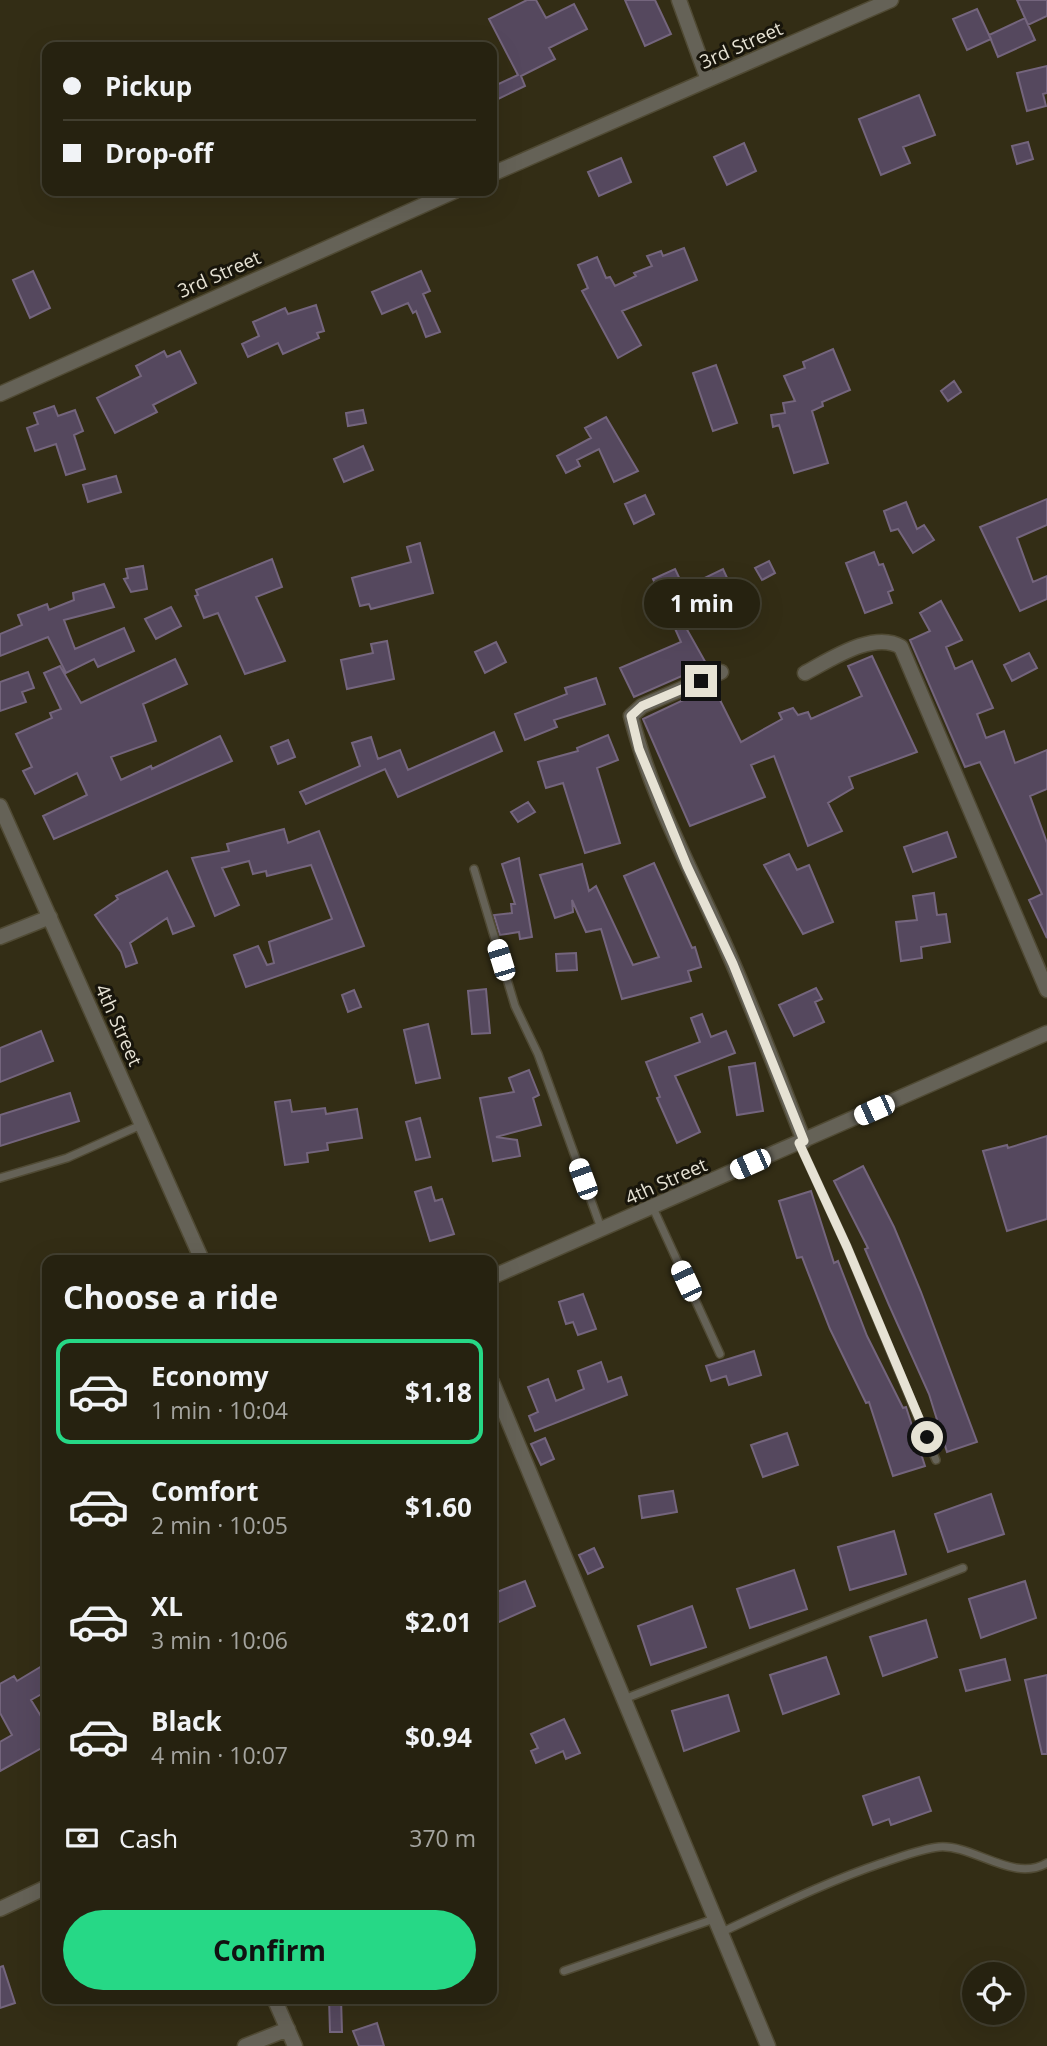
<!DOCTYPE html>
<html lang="en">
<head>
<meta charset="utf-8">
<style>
	body { margin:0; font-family:"Open Sans",sans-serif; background:#2e2a19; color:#f1f3f6; height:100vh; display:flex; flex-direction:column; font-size:26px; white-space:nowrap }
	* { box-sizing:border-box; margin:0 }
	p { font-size:23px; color:#a4a49f }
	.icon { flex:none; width:38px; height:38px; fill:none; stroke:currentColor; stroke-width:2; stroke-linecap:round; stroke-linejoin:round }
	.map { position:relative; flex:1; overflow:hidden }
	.panel { position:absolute; left:42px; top:1255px; width:455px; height:749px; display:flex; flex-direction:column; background:#262210; border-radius:14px; box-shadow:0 7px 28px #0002,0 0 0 2px #423f30 }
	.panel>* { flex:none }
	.banner { position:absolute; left:42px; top:42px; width:455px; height:154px; border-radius:14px; box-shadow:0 7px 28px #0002,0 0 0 2px #423f30; display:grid; align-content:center; height:154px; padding:0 21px; background:#262210 }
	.fabs { position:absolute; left:962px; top:1962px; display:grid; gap:14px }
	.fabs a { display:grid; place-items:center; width:63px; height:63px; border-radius:50%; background:#262210; box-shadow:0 7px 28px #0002,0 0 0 2px #423f30; font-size:35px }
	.end { position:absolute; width:32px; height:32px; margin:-16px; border:9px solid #e6e2d4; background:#111; box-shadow:0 0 0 4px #111 }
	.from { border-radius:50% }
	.bubble { position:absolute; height:49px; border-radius:24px; background:#262210; box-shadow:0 7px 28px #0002,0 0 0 2px #423f30; font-size:23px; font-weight:700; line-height:49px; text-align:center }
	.car { position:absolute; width:21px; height:42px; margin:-21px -10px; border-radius:9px; box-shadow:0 0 5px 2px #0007; background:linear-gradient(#fff 24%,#345 0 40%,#fff 0 76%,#345 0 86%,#fff 0) }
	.banner b { display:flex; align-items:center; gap:24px; height:66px; font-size:26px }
	.banner b+b { border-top:2px solid #423f30 }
	.banner i { width:18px; height:18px; background:#f1f3f6 }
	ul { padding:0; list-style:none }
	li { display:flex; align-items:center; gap:21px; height:105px; margin:0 14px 10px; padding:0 7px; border:4px solid transparent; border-radius:14px }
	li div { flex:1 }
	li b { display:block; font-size:26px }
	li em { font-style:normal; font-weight:700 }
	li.active { border-color:#26d886 }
	li>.icon { width:63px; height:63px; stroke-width:1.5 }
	h2 { padding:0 21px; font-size:32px; line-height:84px }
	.pay { display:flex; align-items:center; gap:18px; height:77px; padding:0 21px; font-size:26px }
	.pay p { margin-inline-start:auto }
	.button { display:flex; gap:14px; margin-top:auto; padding:14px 21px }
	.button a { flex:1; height:80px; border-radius:42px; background:#26d886; color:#111; font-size:28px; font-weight:700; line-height:80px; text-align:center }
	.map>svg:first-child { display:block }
	.building { fill:#55485e; stroke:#74657d; stroke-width:2 }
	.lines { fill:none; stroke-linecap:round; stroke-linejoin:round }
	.lane-casing { stroke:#504a34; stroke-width:10 }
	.street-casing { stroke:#504a34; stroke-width:17 }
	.lane { stroke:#656257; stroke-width:7 }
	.street { stroke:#656257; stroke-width:14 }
	.route { stroke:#e6e2d4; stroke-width:9 }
	.labels { text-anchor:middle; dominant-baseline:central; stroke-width:6; stroke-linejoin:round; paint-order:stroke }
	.street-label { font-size:19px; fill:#e6e2d4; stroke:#18150b }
</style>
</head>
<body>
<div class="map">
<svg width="1047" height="2046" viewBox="0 0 1047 2046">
	<rect width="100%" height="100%" fill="#332d15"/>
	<path class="building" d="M527 0H536L546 18 574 4 587 29 549 48 555 59 521 76 525 86 496 100 492 87 518 75 489 19Z
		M625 0H655L671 34 645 46Z
		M1017 0H1047V16L1028 25Z
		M977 9 991 39 967 50 953 19Z
		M1025 18 1035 40 998 57 989 35Z
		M1047 66V93L1043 94 1046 106 1027 111 1017 73Z
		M919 95 935 135 903 147 910 163 881 175 859 119Z
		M1028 142 1033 159 1017 164 1012 146Z
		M744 143 756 171 727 185 714 157Z
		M621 158 631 182 599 196 588 172Z
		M684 248 697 280 622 311 641 345 618 358 582 291 588 288 578 265 597 257 606 278 610 277 615 286 636 276 634 273 652 266 647 256 661 251 663 256Z
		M33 271 50 308 30 318 13 280Z
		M421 271 430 291 423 294 440 332 426 337 416 311 413 313 408 303 382 314 372 292Z
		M316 305 324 331 317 333 319 338 283 354 278 343 248 357 242 344 259 336 253 322 285 308 288 314Z
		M833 349 850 390 822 402 823 406 812 411 828 463 794 473 779 425 773 427 771 415 785 413 783 403 795 401 784 376 805 368 803 362Z
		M164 351 167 357 180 351 196 383 153 405 157 412 115 433 97 398 141 376 136 366Z
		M716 365 737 423 713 431 693 373Z
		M954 381 961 392 948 401 941 391Z
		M54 406 58 416 75 410 83 431 74 435 85 469 66 475 56 444 35 451 27 428 38 424 34 413Z
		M363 410 366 423 348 426 346 413Z
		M606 417 638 471 614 482 599 449 577 460 580 466 566 473 557 456 591 438 585 428Z
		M363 446 373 470 344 482 334 459Z
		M116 476 121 492 88 502 83 485Z
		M645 495 654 514 634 524 625 504Z
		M1047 499V525L1017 538 1033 582 1047 576V599L1020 611 980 527Z
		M906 502 917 529 924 525 934 540 913 553 898 529 891 531 884 511Z
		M420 543 433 593 371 609 369 604 360 606 352 578 411 562 407 547Z
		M874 552 879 565 883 564 893 590 888 592 892 603 865 613 846 563Z
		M272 559 282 587 256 597 285 661 245 674 218 613 204 618 195 596 198 595 196 590Z
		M769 561 775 573 762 580 755 568Z
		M143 566 147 589 131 592 124 579 128 578 126 569Z
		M675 569 684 588 723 569 735 595 696 614 699 620 685 626 707 665 634 697 620 668 681 642 653 579Z
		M104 584 114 607 64 620 75 649 124 628 134 651 98 667 94 659 66 673 48 637 0 656V634L22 625 18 615 47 604 49 610 74 600 73 593Z
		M941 601 962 640 946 647 955 669 972 661 993 708 977 714 986 738 1004 731 1015 763 1047 750V789L1030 796 1047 843V938L1029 900 1042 894 980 762 965 767 910 640 930 631 920 613Z
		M171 607 181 626 156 639 145 619Z
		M387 641 394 679 347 689 341 660 373 653 371 644Z
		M496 642 506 662 485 673 475 652Z
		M1029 653 1037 668 1012 681 1004 665Z
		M872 656 917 752 849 777 853 788 828 803 842 831 808 846 774 756 751 765 765 797 690 826 643 719 713 686 741 742 782 719 779 713 793 708 798 715 808 712 811 719 862 696 848 666Z
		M175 659 187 684 143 704 156 741 111 757 121 780 151 766 152 769 220 736 232 761 54 839 43 816 87 795 77 773 35 794 23 771 32 767 16 734 52 718 50 713 61 709 44 673 60 666 81 703Z
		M28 672 34 688 22 692 26 702 0 711V682Z
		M596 678 605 704 554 720 557 727 525 740 515 714 567 694 565 688Z
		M494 732 502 751 398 797 385 769 306 804 300 792 360 766 352 743 371 737 378 759 400 750 408 770Z
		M608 735 618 760 597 768 620 843 585 853 563 783 546 788 538 762 578 751 577 748Z
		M288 740 295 757 278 764 271 747Z
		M528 802 535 812 518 822 511 812Z
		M284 829 288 843 319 831 364 946 246 987 234 955 258 946 267 965 274 963 269 942 332 919 311 865 267 876 266 871 253 874 249 861 222 868 239 905 215 916 192 858 229 851 227 844Z
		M947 832 956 857 913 872 904 847Z
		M789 854 797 870 809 865 833 922 803 934 764 865Z
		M519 858 532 937 520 939 519 932 500 935 494 915 512 913 511 904H515L502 864Z
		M654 863 692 948 695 947 701 967 688 971 691 981 622 999 601 929 586 932 572 900 573 912 555 918 540 875 582 864 589 891 596 886 633 965 659 957 624 876Z
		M167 871 194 926 173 934 167 918 130 943 137 963 126 967 121 952 95 915 118 899 116 896Z
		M934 893 937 915 946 914 950 942 921 947 922 958 901 961 896 922 917 920 913 896Z
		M576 953 577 970 557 971 556 954Z
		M816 988 822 999 815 1002 824 1022 794 1036 779 1005Z
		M486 989 490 1033 472 1034 468 991Z
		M354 990 361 1007 348 1012 342 995Z
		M702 1014 711 1037 726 1031 735 1053 675 1076 700 1132 677 1143 657 1098 660 1097 646 1062 700 1042 691 1018Z
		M428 1024 440 1078 416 1083 404 1030Z
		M41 1031 53 1061 0 1082V1048Z
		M755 1063 763 1111 737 1115 729 1067Z
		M529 1070 539 1095 533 1098 541 1125 496 1137 517 1140 520 1156 493 1161 480 1098 514 1092 509 1078Z
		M70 1093 79 1121 0 1146V1115Z
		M290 1100 292 1112 325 1108 326 1114 357 1109 362 1138 327 1143 328 1150 307 1153 308 1162 285 1165 275 1102Z
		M420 1118 430 1157 416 1160 406 1122Z
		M1047 1136V1219L1007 1231 983 1151 1007 1145 1008 1148Z
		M863 1166 894 1227 921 1292 977 1442 947 1452 929 1394 889 1305 865 1249 868 1248 834 1181Z
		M431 1187 435 1201 442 1199 454 1234 430 1241 415 1192Z
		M811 1191 834 1263 838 1261 867 1336 903 1408 906 1407 925 1466 893 1476 869 1402 866 1403 830 1329 802 1257 797 1258 779 1201Z
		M583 1294 596 1329 578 1335 573 1322 566 1324 559 1302Z
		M754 1351 761 1375 729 1385 726 1376 711 1381 706 1366Z
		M601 1362 608 1382 621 1377 627 1395 535 1431 529 1416 538 1412 528 1387 548 1379 556 1401 584 1389 578 1371Z
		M787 1433 798 1465 763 1477 751 1445Z
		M545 1438 554 1459 541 1465 531 1444Z
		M673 1491 677 1512 642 1518 639 1496Z
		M991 1494 1004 1534 948 1552 935 1514Z
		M894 1531 906 1574 850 1590 838 1547Z
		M594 1548 603 1567 588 1574 579 1555Z
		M794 1570 807 1609 750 1628 737 1589Z
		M525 1581 535 1606 492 1625V1594Z
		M1025 1581 1036 1618 981 1638 969 1599Z
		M692 1606 706 1647 651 1665 638 1626Z
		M926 1620 937 1657 883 1676 870 1637Z
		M826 1657 839 1694 783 1714 770 1675Z
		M1005 1659 1010 1680 966 1691 960 1670Z
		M47 1663V1691L31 1700 47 1726V1745L0 1771V1742L12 1735 0 1713V1684L14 1676 17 1681Z
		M1047 1675V1754H1042L1025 1680Z
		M728 1695 739 1731 684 1751 672 1711Z
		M564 1719 580 1753 566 1759 563 1751 536 1763 531 1751 538 1748 531 1734Z
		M919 1777 931 1811 891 1825 889 1819 873 1825 863 1796Z
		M3 1966 15 2003 0 2008V1967Z
		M329 1998H341L342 2032H330Z
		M377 2023 384 2046H359L353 2031Z"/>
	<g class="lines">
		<defs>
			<path id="lane" d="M474 869 515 1006 538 1054 601 1228
				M799 1143 847 1247 936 1460
				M0 1178 67 1158 141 1125
				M653 1208 720 1354
				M624 1699 963 1568
				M720 1933C774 1908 826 1882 882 1863 901 1857 920 1849 939 1847 973 1844 1013 1883 1047 1863
				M564 1971 714 1919"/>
			<path id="street" d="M679 0 708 80
				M492 174 891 0
				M0 394 455 191
				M721 672 642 706 631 716C651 796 691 869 724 943 753 1008 778 1075 804 1141
				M805 673C830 660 874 630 901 647L1047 990
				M0 806 202 1260
				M0 937 50 917
				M492 1277 1047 1033
				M492 1382 768 2046
				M0 1909 47 1887
				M274 1998 295 2046
				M245 2046 288 2029"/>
		</defs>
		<use href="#lane" class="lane-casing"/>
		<use href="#street" class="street-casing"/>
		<use href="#lane" class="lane"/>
		<use href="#street" class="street"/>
	</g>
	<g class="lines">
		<path class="route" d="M701 681 642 706 631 716 639 749 687 866 733 964 804 1141 799 1143 847 1247 927 1437"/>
	</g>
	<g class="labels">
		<g class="street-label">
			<text transform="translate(741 45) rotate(-24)">3rd Street</text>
			<text transform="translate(219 274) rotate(-24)">3rd Street</text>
			<text transform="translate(119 1025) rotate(66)">4th Street</text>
			<text transform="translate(666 1181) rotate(-24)">4th Street</text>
		</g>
	</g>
</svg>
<div class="fabs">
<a><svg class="icon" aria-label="locate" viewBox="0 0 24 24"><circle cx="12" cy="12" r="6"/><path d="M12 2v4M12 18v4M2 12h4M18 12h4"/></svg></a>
</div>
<i class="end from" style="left:927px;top:1437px"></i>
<i class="end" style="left:701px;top:681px"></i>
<div class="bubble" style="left:644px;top:579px;width:116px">1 min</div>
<i class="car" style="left:501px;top:960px;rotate:343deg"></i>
<i class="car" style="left:874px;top:1110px;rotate:246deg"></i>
<i class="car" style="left:750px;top:1164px;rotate:246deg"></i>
<i class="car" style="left:583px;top:1179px;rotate:340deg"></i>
<i class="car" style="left:686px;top:1281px;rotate:335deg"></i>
<div class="banner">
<b><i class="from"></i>Pickup</b>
<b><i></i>Drop-off</b>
</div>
<section class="panel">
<h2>Choose a ride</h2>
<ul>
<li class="active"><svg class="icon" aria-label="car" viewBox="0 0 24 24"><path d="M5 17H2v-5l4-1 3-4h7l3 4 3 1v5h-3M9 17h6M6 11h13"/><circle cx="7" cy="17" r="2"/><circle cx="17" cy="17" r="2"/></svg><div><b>Economy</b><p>1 min · 10:04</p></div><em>$1.18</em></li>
<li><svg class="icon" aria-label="car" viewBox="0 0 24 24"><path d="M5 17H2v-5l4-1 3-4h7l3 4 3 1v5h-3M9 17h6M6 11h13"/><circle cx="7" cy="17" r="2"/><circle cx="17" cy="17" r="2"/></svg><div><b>Comfort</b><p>2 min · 10:05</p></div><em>$1.60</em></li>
<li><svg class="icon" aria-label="car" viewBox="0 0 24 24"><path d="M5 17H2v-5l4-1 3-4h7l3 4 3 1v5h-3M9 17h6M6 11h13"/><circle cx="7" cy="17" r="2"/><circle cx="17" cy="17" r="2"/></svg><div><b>XL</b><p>3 min · 10:06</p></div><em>$2.01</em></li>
<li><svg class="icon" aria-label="car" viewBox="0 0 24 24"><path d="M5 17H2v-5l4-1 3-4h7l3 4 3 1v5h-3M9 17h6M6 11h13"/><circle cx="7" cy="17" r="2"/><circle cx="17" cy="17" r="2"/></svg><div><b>Black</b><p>4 min · 10:07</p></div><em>$0.94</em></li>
</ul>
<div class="pay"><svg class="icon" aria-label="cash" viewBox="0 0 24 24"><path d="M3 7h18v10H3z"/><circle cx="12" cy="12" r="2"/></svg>Cash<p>370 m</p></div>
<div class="button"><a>Confirm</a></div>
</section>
</div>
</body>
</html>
